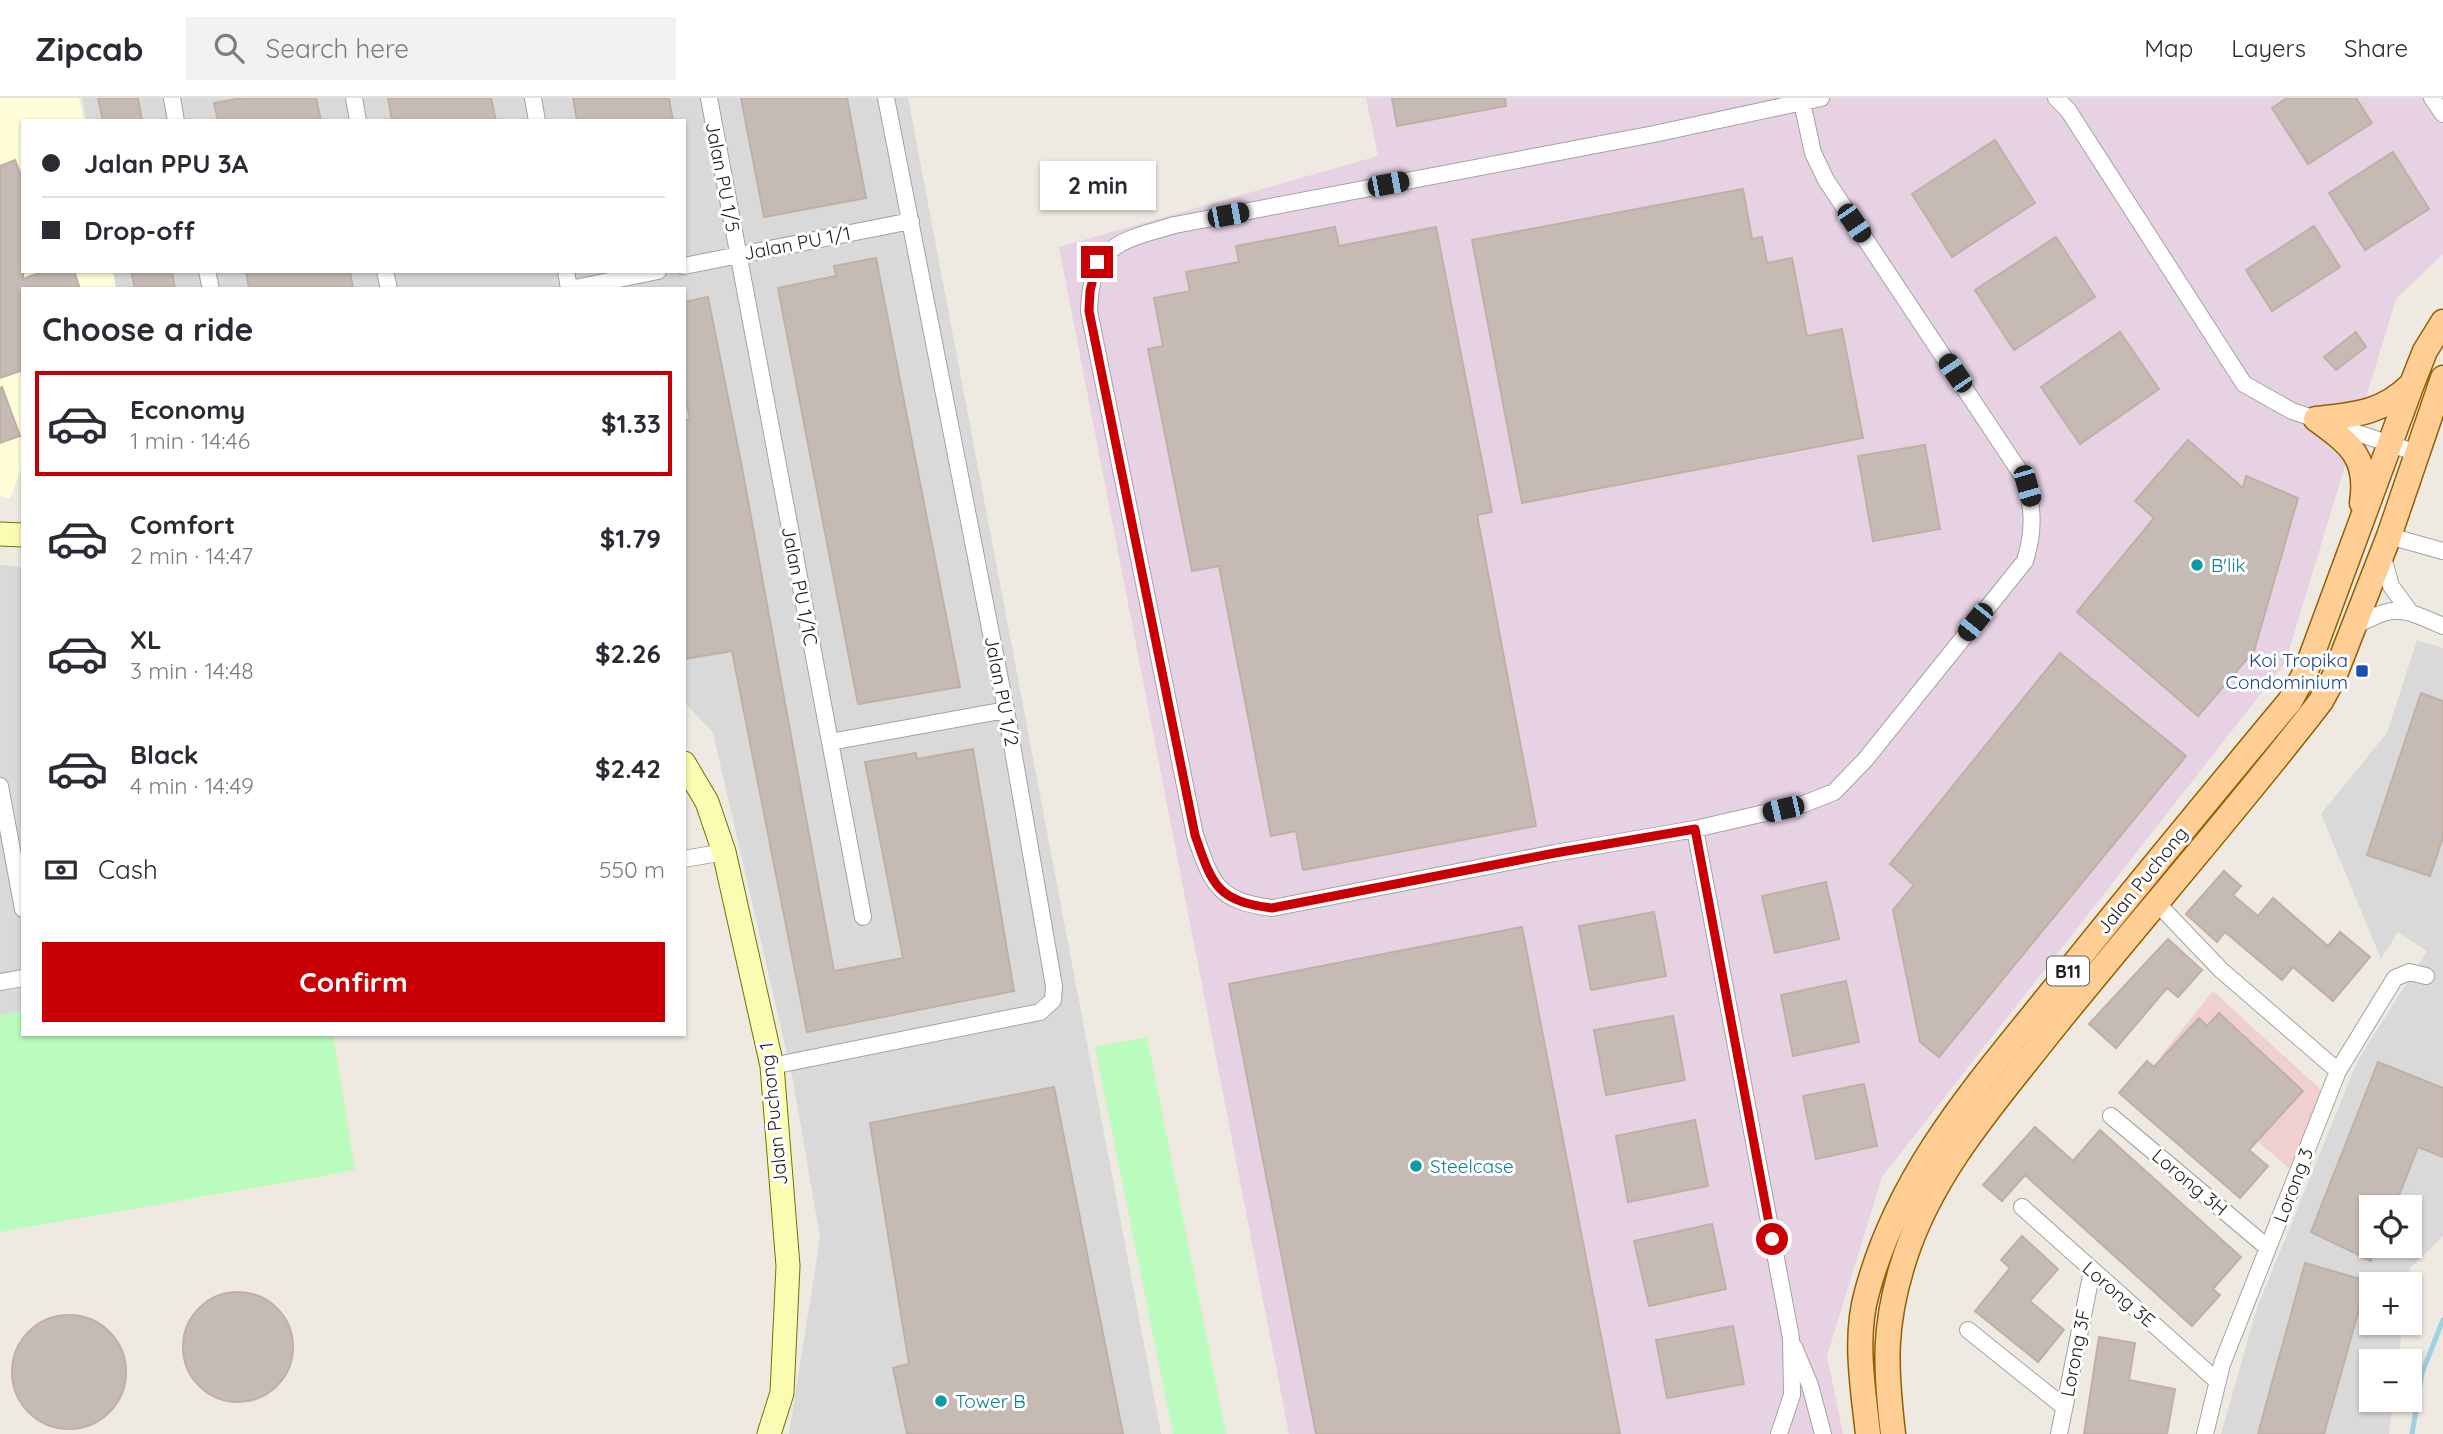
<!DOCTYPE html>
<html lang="en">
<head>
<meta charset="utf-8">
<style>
	body { margin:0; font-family:Quicksand,sans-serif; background:#f2f2f3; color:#2b2b33; height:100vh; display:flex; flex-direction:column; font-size:26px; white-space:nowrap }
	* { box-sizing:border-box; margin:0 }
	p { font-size:23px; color:#7c7c81 }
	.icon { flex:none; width:38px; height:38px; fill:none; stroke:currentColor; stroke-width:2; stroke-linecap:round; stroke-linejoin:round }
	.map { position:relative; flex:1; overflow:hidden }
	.side { position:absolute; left:21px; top:189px; width:665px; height:749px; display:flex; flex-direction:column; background:#fff; border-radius:0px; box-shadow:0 2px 5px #0004 }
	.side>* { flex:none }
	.banner { position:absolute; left:21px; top:21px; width:665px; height:154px; border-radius:0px; box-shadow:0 2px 5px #0004; display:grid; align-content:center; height:154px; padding:0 21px; background:#fff }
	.controls { position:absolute; left:2359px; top:1097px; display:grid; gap:14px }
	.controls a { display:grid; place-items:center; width:63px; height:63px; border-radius:0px; background:#fff; box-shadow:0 2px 5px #0004; font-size:35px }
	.end { position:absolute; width:32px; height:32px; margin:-16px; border:9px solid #c80005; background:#fff; box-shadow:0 0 0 4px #fff }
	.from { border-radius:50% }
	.bubble { position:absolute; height:49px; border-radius:0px; background:#fff; box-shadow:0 2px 5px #0004; font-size:23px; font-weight:700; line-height:49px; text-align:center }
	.car { position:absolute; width:21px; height:42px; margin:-21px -10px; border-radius:9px; box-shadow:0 0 5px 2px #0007; background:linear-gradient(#222 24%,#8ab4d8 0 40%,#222 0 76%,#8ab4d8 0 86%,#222 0) }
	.banner b { display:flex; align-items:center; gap:24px; height:66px; font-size:26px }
	.banner b+b { border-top:2px solid #e1e1e2 }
	.banner i { width:18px; height:18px; background:#2b2b33 }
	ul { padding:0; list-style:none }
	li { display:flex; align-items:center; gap:21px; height:105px; margin:0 14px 10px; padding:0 7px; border:4px solid transparent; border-radius:0px }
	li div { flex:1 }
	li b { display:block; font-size:26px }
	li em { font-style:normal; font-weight:700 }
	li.current { border-color:#c80005 }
	li>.icon { width:63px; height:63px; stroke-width:1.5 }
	h2 { padding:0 21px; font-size:32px; line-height:84px }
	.pay { display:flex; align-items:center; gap:18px; height:77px; padding:0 21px; font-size:26px }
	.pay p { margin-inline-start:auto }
	.button { display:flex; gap:14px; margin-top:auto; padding:14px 21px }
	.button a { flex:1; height:80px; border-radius:0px; background:#c80005; color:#fff; font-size:28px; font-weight:700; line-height:80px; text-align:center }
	header { display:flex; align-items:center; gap:42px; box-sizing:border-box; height:98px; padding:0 35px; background:#fff; border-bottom:2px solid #e1e1e2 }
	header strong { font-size:33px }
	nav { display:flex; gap:38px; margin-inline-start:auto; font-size:24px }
	.search { width:490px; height:63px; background:#f2f2f3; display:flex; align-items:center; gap:18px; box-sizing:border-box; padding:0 24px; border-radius:0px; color:#7c7c81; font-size:26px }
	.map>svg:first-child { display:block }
	.residential { fill:#dad9d9; fill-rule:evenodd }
	.commercial { fill:#f0cfcf }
	.industrial { fill:#e7d2e4 }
	.education { fill:#fffed9 }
	.park { fill:#bafbbe }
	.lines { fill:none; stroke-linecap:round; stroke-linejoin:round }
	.stream { stroke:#9fd1de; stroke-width:5 }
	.building { fill:#c6bbb4; stroke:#c0afa3; stroke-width:2 }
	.street-casing { stroke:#a3a3a3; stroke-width:18 }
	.secondary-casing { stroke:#6c7500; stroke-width:25 }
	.primary-casing { stroke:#945f00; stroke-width:27 }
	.street { stroke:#fff; stroke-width:16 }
	.secondary { stroke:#fafcb1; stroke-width:23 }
	.primary { stroke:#ffce95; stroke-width:24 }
	.route { stroke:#c80005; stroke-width:9 }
	.culture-dot { fill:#0f9aa8; stroke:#fff; stroke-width:2.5 }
	.transit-dot { fill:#1a4fb4; stroke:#fff; stroke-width:2.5 }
	.labels { text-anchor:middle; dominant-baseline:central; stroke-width:6; stroke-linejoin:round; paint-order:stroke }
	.shield { fill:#fff; stroke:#606060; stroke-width:2 }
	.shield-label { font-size:18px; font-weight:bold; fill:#1c1c1c }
	.street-label { font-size:19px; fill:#1c1c1c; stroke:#fff }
	.culture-label { font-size:19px; fill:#0d838f; stroke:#fff; text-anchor:start }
	.transit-label { font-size:19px; fill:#164399; stroke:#fff; text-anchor:end }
</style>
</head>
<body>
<header>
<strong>Zipcab</strong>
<div class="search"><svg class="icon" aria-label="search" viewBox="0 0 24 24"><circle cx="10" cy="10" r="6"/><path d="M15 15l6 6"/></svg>Search here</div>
<nav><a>Map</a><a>Layers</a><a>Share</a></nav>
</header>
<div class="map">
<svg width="2443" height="1336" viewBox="0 0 2443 1336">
	<rect width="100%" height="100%" fill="#eee9e1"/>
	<path class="residential" d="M82 0H908L1161 1336H789L820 1140 793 982 713 635 684 604V191H116L113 173H684V23H86Z
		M0 467 23 469V913L0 917Z
		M2417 542 2443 550V1138L2410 1170 2408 1186H2371V1225H2403L2398 1263 2371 1264V1302H2393L2389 1336H2221L2257 1210 2358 962 2427 853 2398 834 2381 861 2321 716 2387 635ZM2371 1110H2410V1148H2371Z"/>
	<path class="commercial" d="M2213 893 2322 993 2291 1072 2160 959Z"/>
	<path class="industrial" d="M1366 0H2443V156L2396 201 2285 565 1882 1079 1827 1258 1843 1336H1289L1059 149 1378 58Z"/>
	<path class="education" d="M0 0H79L84 23H23V173H113L116 191H23V366L10 401 0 398Z"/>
	<path class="park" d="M23 913V936H333L355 1072 0 1134V917Z
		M1147 939 1226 1336H1173L1095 949Z"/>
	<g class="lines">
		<path class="stream" d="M2412 1336 2422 1275 2443 1222"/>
	</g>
	<path class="building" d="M98 0H138L142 23H103Z
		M242 0H316L321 23H218L214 5Z
		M388 0H491L496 23H392Z
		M573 0H669L673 23H577Z
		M741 0H847L866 100 764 119Z
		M1392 0H1505L1506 8 1397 28Z
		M2287 0H2356L2372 25 2308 66 2272 10Z
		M1995 42 2035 105 1952 159 1912 96Z
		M2393 54 2429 111 2365 152 2329 95Z
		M15 62 23 83V181L45 173H74L80 191H23V272L0 280V68Z
		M1743 91 1752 141 1762 139 1767 165 1792 160 1807 238 1842 231 1863 340 1522 405 1472 142Z
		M2314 128 2340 169 2272 213 2246 172Z
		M1335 129 1339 148 1436 129 1492 414 1477 417 1536 728 1303 772 1296 733 1271 738 1219 468 1192 473 1148 251 1163 248 1154 200 1190 193 1186 174 1239 164 1236 148Z
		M2056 139 2095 199 2014 252 1975 192Z
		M876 160 960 589 858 606 778 190 836 178 834 168Z
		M131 173H172L175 191H135Z
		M246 173H350L353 191H249Z
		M708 199 743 375 834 873 903 860 865 664 916 655 917 661 973 651 1014 893 807 934 732 553 684 561V322H690L684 292V204Z
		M2120 234 2159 291 2080 346 2041 289Z
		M2356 234 2366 249 2336 272 2324 259Z
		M2 289 20 338 0 345V290Z
		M2188 342 2243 390 2246 378 2298 400 2254 553 2198 618 2077 514 2154 420 2135 403Z
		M1925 347 1940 431 1873 443 1858 358Z
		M2060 555 2186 658 1939 959 1920 944 1893 812 1914 787 1890 766Z
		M2421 595 2443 603V739L2430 778 2367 757Z
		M2224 773 2241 788 2233 797 2258 818 2273 800 2328 848 2340 834 2370 859 2333 903 2293 869 2282 882 2225 834 2217 844 2186 816Z
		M1826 784 1839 841 1775 855 1762 798Z
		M1654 814 1666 878 1591 892 1579 828Z
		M1522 829 1620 1336H1316L1229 886Z
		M2168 841 2202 872 2178 899 2167 890 2116 950 2089 926Z
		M1846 883 1859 944 1793 958 1781 897Z
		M2219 915 2303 993 2249 1052 2268 1068 2240 1100 2119 995 2147 963 2154 969 2199 920 2207 928Z
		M1673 918 1685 982 1606 997 1594 932Z
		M2378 964 2443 990V1059L2418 1049 2394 1110H2371V1163L2311 1134Z
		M1864 986 1877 1048 1816 1061 1803 998Z
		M1054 989 1123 1336H907L893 1270 909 1266 870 1025Z
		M1695 1022 1708 1088 1628 1104 1616 1038Z
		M2035 1029 2073 1063 2100 1032 2241 1159 2213 1191 2220 1197 2192 1228 2025 1077 2002 1103 1983 1087Z
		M1712 1126 1726 1191 1649 1208 1634 1143Z
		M2022 1138 2058 1171 2030 1203 2064 1232 2038 1264 1975 1213 2010 1170 2001 1162Z
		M2305 1165 2367 1183 2324 1336H2258Z
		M183 1249a55 55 0 1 1 110 0a55 55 0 1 1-110 0Z
		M12 1274a57 57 0 1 1 114 0a57 57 0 1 1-114 0Z
		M1733 1228 1744 1286 1667 1300 1656 1242Z
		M2099 1239 2135 1245 2129 1282 2175 1291 2167 1336H2084Z"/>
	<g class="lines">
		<defs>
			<path id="street" d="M172 0 176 23
				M354 0 358 23
				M533 0 537 23
				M709 0 863 819
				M2056 0 2068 12 2244 286 2292 313 2417 355
				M2432 0 2443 16
				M1802 4 1813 55 1826 82 2024 380C2034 410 2034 434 2025 463L1865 662 1834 694 1804 706 1695 731 1555 755 1272 810C1217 803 1212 786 1195 737L1089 213C1091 147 1119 143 1175 127L1654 36 1821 0
				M684 168 911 123
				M207 173 211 191
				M385 173 389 191
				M566 173 569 191
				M570 191 658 173
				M2389 438 2443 453
				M2382 456 2391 488 2410 514
				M2353 529C2396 506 2399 509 2443 528
				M830 644 1006 612
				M0 688 23 811
				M1695 731 1791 1240 1792 1297 1779 1336
				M684 761 724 754
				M2155 803 2221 872 2338 973
				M0 884 23 880
				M772 968 1040 914 1053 902 1054 888 1006 612 886 0
				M2111 1018 2268 1150
				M2022 1109 2216 1282
				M1968 1232 2064 1309
				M1794 1249 1810 1287 1823 1336
				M2059 1336 2092 1173
				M2205 1336 2222 1266 2338 973 2395 880 2409 874 2426 878"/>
			<path id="secondary" d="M0 436 23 437
				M684 665 707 704 724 754 772 968 788 1168 782 1295 769 1336"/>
			<path id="primary" d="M2316 321C2350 346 2369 359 2362 405
				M2316 321C2355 317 2383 315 2412 286
				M1868 1336C1863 1290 1854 1239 1867 1194 1900 1072 1978 986 2055 890 2132 793 2211 698 2290 603L2306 573 2412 286 2425 253 2443 224
				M1893 1336C1885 1268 1883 1226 1905 1159 1933 1073 1995 1004 2050 934 2139 823 2234 716 2321 603L2334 579 2389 438 2443 280"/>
		</defs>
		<use href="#street" class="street-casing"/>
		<use href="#secondary" class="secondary-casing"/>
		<use href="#primary" class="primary-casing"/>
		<use href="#street" class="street"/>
		<use href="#secondary" class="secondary"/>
		<use href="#primary" class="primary"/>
	</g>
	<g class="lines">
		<path class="route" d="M1097 164 1090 193 1089 213 1195 737C1212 786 1216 803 1272 810L1555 755 1695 731 1772 1141"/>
	</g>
	<g class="culture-dot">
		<circle cx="2197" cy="467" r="7"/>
		<circle cx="1416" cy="1068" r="7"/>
		<circle cx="941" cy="1303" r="7"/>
	</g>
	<rect class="transit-dot" x="2355" y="566" width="14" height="14" rx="3.5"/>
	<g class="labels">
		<rect class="shield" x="2047" y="858.5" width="42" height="29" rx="5"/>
		<g class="shield-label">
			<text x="2068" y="873">B11</text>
		</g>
		<g class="street-label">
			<text transform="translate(723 79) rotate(79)">Jalan PU 1/5</text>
			<text transform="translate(797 145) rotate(-11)">Jalan PU 1/1</text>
			<text transform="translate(800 488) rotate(79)">Jalan PU 1/1C</text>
			<text transform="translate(1002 593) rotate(79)">Jalan PU 1/2</text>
			<text transform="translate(2142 782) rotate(-51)">Jalan Puchong</text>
			<text transform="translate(773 1016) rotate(-96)">Jalan Puchong 1</text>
			<text transform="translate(2190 1084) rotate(40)">Lorong 3H</text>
			<text transform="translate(2293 1087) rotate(-69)">Lorong 3</text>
			<text transform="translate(2119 1196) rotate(41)">Lorong 3E</text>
			<text transform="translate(2075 1255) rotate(-79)">Lorong 3F</text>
		</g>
		<g class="culture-label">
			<text x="2211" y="467">B'lik</text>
			<text x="1430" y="1068">Steelcase</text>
			<text x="955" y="1303">Tower B</text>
		</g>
		<g class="transit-label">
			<text x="2348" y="562">Koi Tropika<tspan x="2348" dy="22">Condominium</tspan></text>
		</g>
	</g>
</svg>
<div class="controls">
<a><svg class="icon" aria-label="locate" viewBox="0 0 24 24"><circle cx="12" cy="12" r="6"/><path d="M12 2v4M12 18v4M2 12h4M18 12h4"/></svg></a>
<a>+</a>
<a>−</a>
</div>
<i class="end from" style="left:1772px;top:1141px"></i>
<i class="end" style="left:1097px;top:164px"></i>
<div class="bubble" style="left:1040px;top:63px;width:116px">2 min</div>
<i class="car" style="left:1388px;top:86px;rotate:79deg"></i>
<i class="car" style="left:1228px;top:117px;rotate:79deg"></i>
<i class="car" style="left:1854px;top:125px;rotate:146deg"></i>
<i class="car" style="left:1955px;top:275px;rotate:326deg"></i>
<i class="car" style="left:2027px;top:388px;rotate:164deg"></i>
<i class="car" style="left:1975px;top:524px;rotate:219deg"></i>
<i class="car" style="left:1783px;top:711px;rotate:257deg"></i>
<div class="banner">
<b><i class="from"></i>Jalan PPU 3A</b>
<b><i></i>Drop-off</b>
</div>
<section class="side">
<h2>Choose a ride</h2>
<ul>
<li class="current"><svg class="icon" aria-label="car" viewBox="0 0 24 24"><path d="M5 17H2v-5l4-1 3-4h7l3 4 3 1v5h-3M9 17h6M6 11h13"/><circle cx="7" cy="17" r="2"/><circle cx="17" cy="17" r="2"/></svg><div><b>Economy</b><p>1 min · 14:46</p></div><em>$1.33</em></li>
<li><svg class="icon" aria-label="car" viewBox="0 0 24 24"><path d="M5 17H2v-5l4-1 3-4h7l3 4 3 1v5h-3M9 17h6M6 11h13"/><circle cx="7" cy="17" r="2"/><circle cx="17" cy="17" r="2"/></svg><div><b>Comfort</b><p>2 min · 14:47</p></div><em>$1.79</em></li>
<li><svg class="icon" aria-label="car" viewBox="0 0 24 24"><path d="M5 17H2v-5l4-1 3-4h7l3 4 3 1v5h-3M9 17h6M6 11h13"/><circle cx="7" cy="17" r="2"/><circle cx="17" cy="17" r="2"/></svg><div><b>XL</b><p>3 min · 14:48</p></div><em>$2.26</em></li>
<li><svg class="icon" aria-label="car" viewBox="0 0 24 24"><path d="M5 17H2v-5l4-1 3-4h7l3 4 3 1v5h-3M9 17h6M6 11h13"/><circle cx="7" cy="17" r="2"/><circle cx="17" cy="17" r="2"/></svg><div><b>Black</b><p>4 min · 14:49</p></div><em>$2.42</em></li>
</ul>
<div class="pay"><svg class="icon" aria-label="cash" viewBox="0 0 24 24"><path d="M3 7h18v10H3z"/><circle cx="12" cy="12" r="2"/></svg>Cash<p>550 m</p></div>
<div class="button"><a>Confirm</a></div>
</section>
</div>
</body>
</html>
